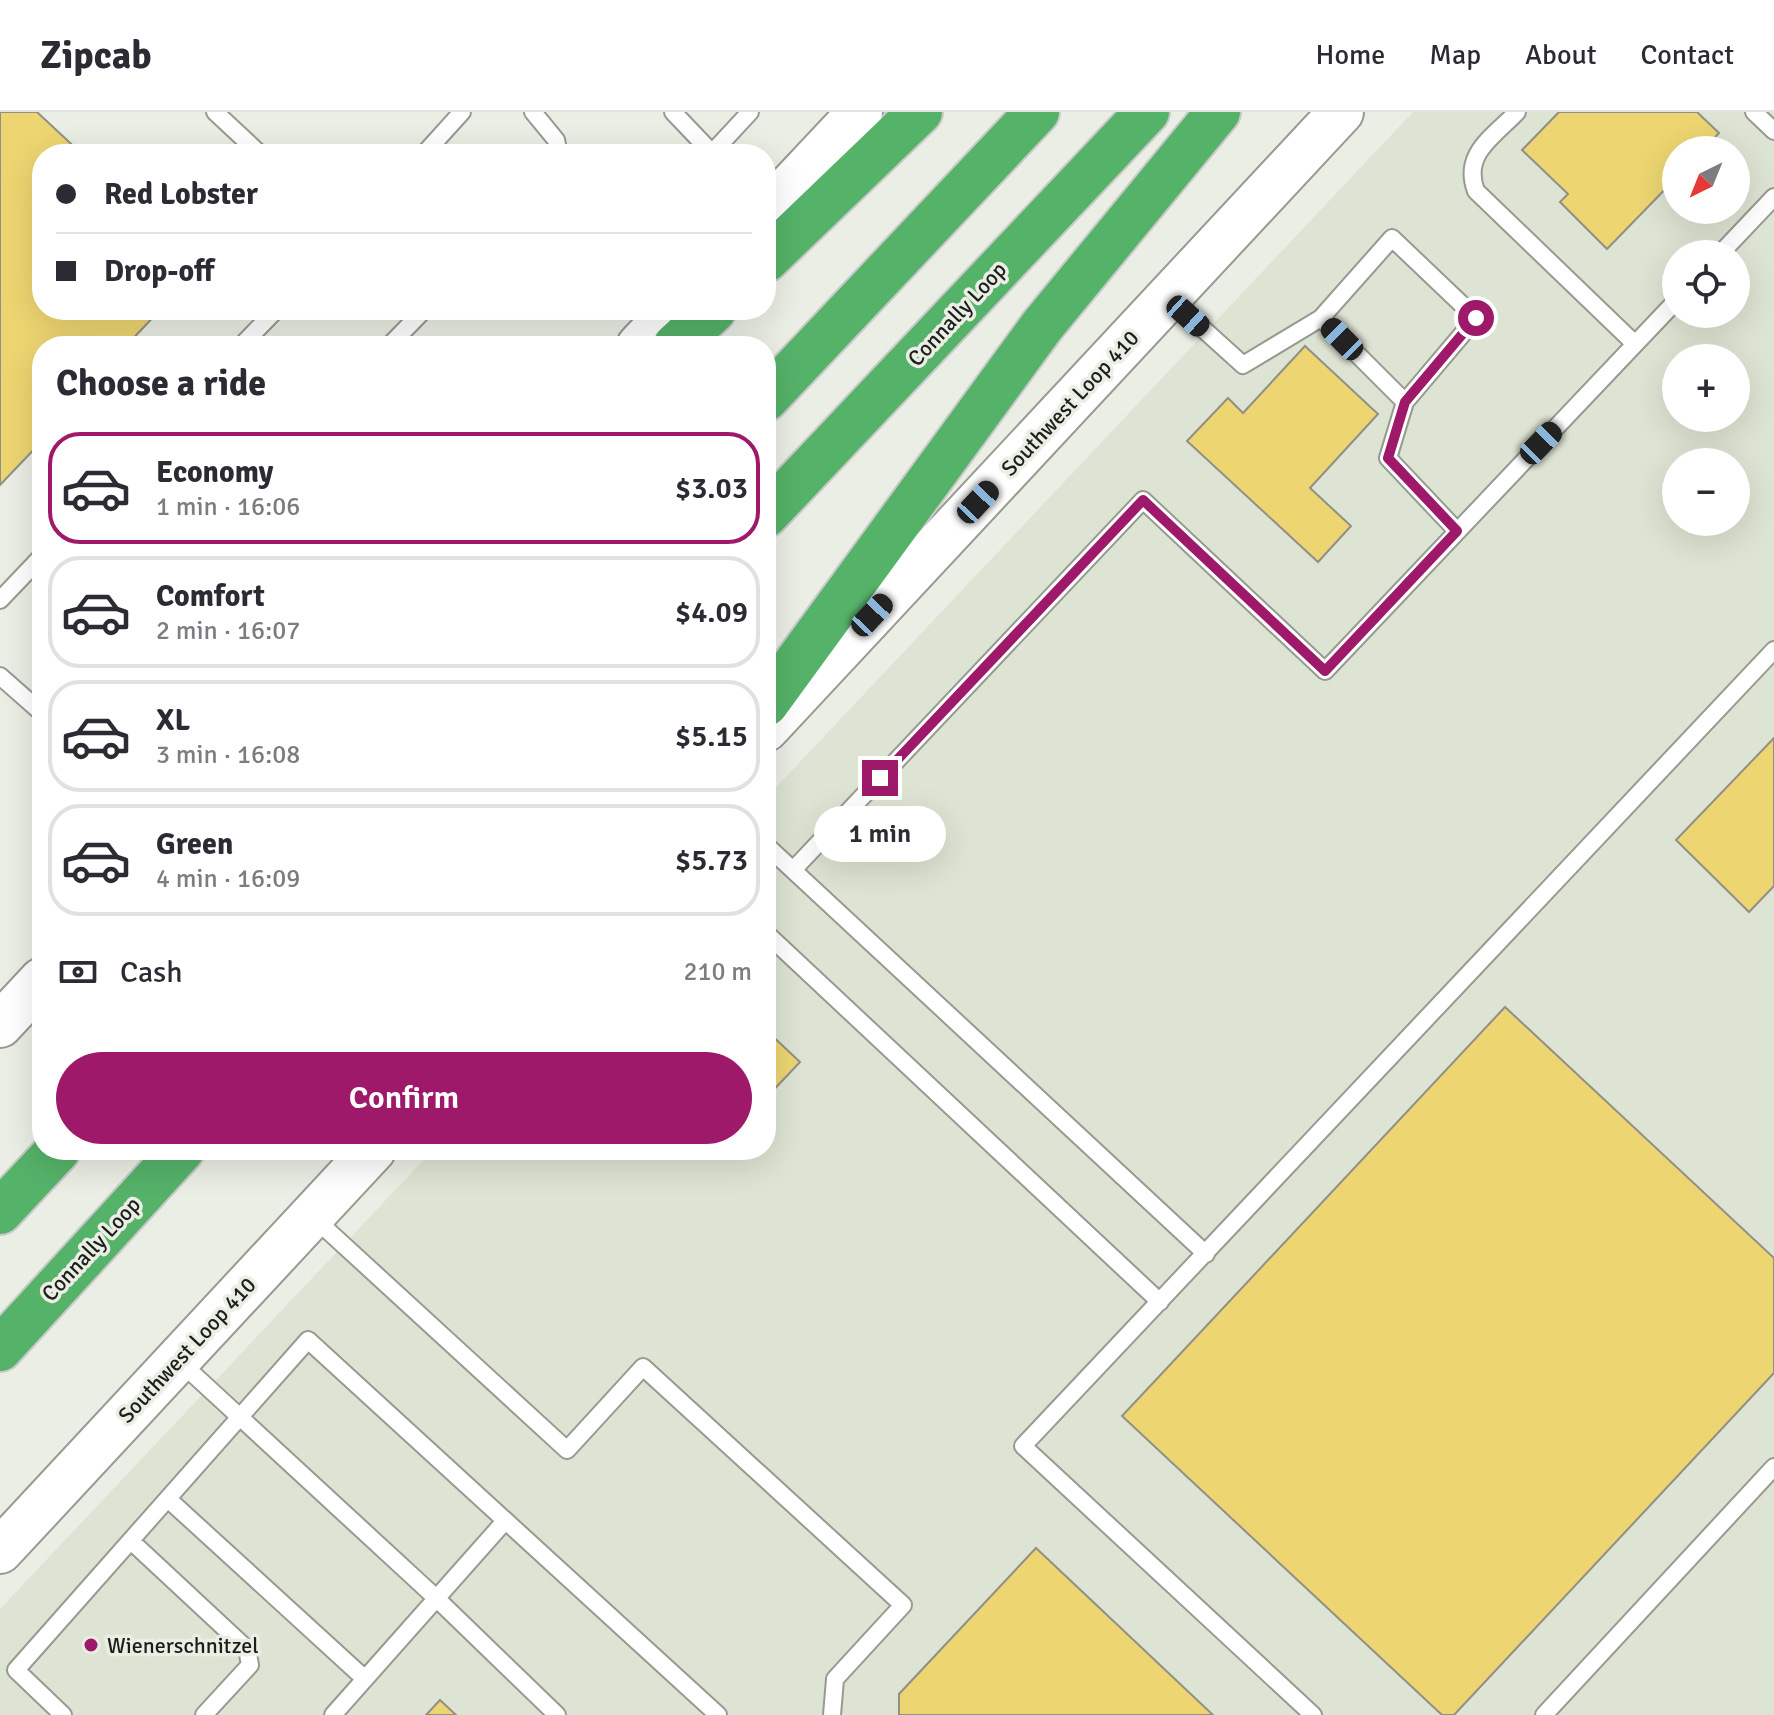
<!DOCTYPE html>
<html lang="en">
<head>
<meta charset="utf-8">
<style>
	body { margin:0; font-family:Signika,sans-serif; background:#f7f7f7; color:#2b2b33; height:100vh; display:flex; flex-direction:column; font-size:30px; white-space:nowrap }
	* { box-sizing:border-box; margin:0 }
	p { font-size:26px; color:#7c7c81 }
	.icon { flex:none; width:44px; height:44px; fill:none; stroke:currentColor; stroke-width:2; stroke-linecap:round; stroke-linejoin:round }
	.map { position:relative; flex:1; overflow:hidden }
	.drawer { position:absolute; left:32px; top:224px; width:744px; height:824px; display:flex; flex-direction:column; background:#fff; border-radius:32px; box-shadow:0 8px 32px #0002 }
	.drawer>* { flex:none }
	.top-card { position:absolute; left:32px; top:32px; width:744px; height:176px; border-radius:32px; box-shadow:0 8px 32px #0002; display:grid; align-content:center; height:176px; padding:0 24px; background:#fff }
	.needle { width:52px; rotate:223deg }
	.tools { position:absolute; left:1662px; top:24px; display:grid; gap:16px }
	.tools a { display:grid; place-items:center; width:88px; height:88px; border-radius:50%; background:#fff; box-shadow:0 8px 32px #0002; font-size:40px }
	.end { position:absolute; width:36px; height:36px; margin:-18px; border:10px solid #9e1969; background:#fff; box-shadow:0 0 0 4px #fff }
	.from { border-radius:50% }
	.bubble { position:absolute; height:56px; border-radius:28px; background:#fff; box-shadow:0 8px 32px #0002; font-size:26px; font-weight:600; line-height:56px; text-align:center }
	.car { position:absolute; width:24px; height:48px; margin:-24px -12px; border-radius:10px; box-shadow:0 0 6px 2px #0007; background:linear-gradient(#222 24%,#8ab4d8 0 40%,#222 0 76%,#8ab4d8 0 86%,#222 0) }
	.top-card b { display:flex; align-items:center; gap:28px; height:76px; font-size:30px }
	.top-card b+b { border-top:2px solid #e1e1e2 }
	.top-card i { width:20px; height:20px; background:#2b2b33 }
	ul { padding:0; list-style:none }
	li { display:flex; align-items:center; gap:24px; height:112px; margin:0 16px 12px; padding:0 8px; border:4px solid #e1e1e2; border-radius:32px }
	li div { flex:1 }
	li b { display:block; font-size:30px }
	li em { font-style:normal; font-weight:600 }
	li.active { border-color:#9e1969 }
	li>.icon { width:72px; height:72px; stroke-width:1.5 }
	h2 { padding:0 24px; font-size:36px; line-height:96px }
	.pay { display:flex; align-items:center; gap:20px; height:88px; padding:0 24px; font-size:30px }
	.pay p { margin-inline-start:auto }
	.primary-button { display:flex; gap:16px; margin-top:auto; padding:16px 24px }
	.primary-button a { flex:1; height:92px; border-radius:48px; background:#9e1969; color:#fff; font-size:32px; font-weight:600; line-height:92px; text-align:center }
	header { display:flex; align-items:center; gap:48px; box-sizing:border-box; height:112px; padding:0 40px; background:#fff; border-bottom:2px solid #e1e1e2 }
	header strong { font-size:38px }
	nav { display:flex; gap:44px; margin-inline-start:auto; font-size:28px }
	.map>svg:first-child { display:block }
	.built { fill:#dee4d3; fill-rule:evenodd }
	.building { fill:#edd571; stroke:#918f86; stroke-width:2 }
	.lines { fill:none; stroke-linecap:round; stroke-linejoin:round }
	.service-casing { stroke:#979a91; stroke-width:20 }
	.secondary-casing { stroke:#979a91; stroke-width:48 }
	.motorway-casing { stroke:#c9c9c8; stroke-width:48 }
	.service { stroke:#fff; stroke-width:16 }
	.secondary { stroke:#fff; stroke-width:44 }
	.motorway { stroke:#55b269; stroke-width:44 }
	.route { stroke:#9e1969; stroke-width:10 }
	.poi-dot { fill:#9e1969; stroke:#eaeee4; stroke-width:3 }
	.labels { text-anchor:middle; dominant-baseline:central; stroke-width:7; stroke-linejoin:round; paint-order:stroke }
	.street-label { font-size:22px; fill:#1c1e1a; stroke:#eaeee4 }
	.poi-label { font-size:22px; fill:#1c1e1a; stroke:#eaeee4; text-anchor:start }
</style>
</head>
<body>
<header>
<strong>Zipcab</strong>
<nav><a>Home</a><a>Map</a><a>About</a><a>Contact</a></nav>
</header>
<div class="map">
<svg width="1774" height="1603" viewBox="0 0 1774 1603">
	<rect width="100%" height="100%" fill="#eaeee4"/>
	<path class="built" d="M1413 0H1774V1603H0V1497L433 1038H766V686ZM1676 38H1736V98H1676ZM1676 142H1736V202H1676ZM1676 246H1736V306H1676ZM1676 350H1736V410H1676Z"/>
	<path class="building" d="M0 0H37L82 42H42V198H160L126 234H42V329L0 373Z
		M1559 0H1697L1719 21 1703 38H1676V66L1607 137 1560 90 1568 82 1522 38Z
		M1305 234 1378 302 1310 376 1351 414 1318 450 1187 329 1228 286 1243 301Z
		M1774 626V774L1749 800 1676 728Z
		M1505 895 1774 1146V1261L1454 1603H1442L1122 1304Z
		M766 918 800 950 766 986Z
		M1036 1436 1213 1603H899V1582Z
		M440 1588 456 1603H426Z"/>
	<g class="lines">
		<defs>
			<path id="service" d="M215 0 260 42
				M533 0 556 28 559 42
				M673 0 713 42
				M1517 0C1493 25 1462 42 1476 79L1635 232
				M1754 0 1774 19
				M712 41 750 0
				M424 42 462 0
				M1720 142 1774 85
				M1169 186 1243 253 1321 206
				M241 234 276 198
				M389 234 424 198
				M1405 290 1321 206 1392 126 1476 206 1405 290 1388 346 1457 419
				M0 488 42 444
				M0 564 42 601
				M766 733 1206 1142
				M793 758 1143 388 1325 559 1676 189
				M766 821 1160 1190
				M313 1105 567 1338 643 1255 903 1493 835 1567 832 1603
				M179 1249 435 1485 557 1603
				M168 1387 365 1567
				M131 1429 247 1537 250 1553 204 1603
				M63 1603 16 1558 308 1228 718 1603
				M333 1603 505 1409
				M1313 1603 1023 1334 1774 538
				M1544 1603 1774 1355"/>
			<path id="secondary" d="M766 100 860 0
				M639 234 673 198
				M766 617 1341 0
				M0 913 42 868
				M0 1439 373 1038"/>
			<path id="motorway" d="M766 148 920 0
				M675 234 714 198
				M766 287 1037 0
				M766 403 1147 0
				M766 592 1042 214 1218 0
				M0 1100 58 1038
				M0 1237 182 1038"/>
		</defs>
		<use href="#service" class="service-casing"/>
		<use href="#secondary" class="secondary-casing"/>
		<use href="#motorway" class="motorway-casing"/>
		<use href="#service" class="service"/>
		<use href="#secondary" class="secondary"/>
		<use href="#motorway" class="motorway"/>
	</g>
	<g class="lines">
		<path class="route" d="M880 666 1143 388 1325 559 1457 419 1388 346 1405 290 1476 206"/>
	</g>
	<circle class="poi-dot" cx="91" cy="1533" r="8"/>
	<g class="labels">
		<g class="street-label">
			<text transform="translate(957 202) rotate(-47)">Connally Loop</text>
			<text transform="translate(1070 291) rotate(-47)">Southwest Loop 410</text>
			<text transform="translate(91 1137) rotate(-47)">Connally Loop</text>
			<text transform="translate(187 1238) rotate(-47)">Southwest Loop 410</text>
		</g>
		<g class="poi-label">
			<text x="107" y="1533">Wienerschnitzel</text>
		</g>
	</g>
</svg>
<div class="tools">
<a><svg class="needle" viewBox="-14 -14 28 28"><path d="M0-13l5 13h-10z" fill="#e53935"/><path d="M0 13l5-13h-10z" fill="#7c7c81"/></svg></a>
<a><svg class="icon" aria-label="locate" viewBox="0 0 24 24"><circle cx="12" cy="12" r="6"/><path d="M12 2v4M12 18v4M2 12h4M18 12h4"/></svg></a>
<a>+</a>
<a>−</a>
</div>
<i class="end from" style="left:1476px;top:206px"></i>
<i class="end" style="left:880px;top:666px"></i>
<div class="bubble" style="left:814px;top:694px;width:132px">1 min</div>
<i class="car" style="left:1188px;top:204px;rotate:132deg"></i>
<i class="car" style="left:1342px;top:227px;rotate:315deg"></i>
<i class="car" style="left:1541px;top:331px;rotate:44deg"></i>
<i class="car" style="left:978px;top:390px;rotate:43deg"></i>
<i class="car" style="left:872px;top:503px;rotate:43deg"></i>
<div class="top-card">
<b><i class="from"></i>Red Lobster</b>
<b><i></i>Drop-off</b>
</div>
<section class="drawer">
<h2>Choose a ride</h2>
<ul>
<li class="active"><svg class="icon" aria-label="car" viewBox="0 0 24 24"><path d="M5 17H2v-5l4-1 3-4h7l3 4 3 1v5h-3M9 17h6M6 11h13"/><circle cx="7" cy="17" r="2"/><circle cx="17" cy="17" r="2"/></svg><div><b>Economy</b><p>1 min · 16:06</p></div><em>$3.03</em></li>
<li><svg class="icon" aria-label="car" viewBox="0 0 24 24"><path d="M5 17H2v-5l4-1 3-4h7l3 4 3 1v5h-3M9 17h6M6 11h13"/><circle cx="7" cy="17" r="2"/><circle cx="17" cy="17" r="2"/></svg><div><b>Comfort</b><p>2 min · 16:07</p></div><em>$4.09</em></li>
<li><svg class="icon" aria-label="car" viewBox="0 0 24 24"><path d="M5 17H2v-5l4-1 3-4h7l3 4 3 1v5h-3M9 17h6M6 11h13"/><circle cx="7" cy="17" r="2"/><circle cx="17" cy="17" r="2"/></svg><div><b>XL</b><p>3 min · 16:08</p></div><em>$5.15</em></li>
<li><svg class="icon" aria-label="car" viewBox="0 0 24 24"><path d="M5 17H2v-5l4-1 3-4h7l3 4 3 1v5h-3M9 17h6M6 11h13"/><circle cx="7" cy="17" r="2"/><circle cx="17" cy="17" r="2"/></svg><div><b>Green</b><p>4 min · 16:09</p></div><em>$5.73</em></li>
</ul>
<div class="pay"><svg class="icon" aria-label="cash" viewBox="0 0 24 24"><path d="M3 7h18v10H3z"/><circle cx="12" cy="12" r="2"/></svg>Cash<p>210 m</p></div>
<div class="primary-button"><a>Confirm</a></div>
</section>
</div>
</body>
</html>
